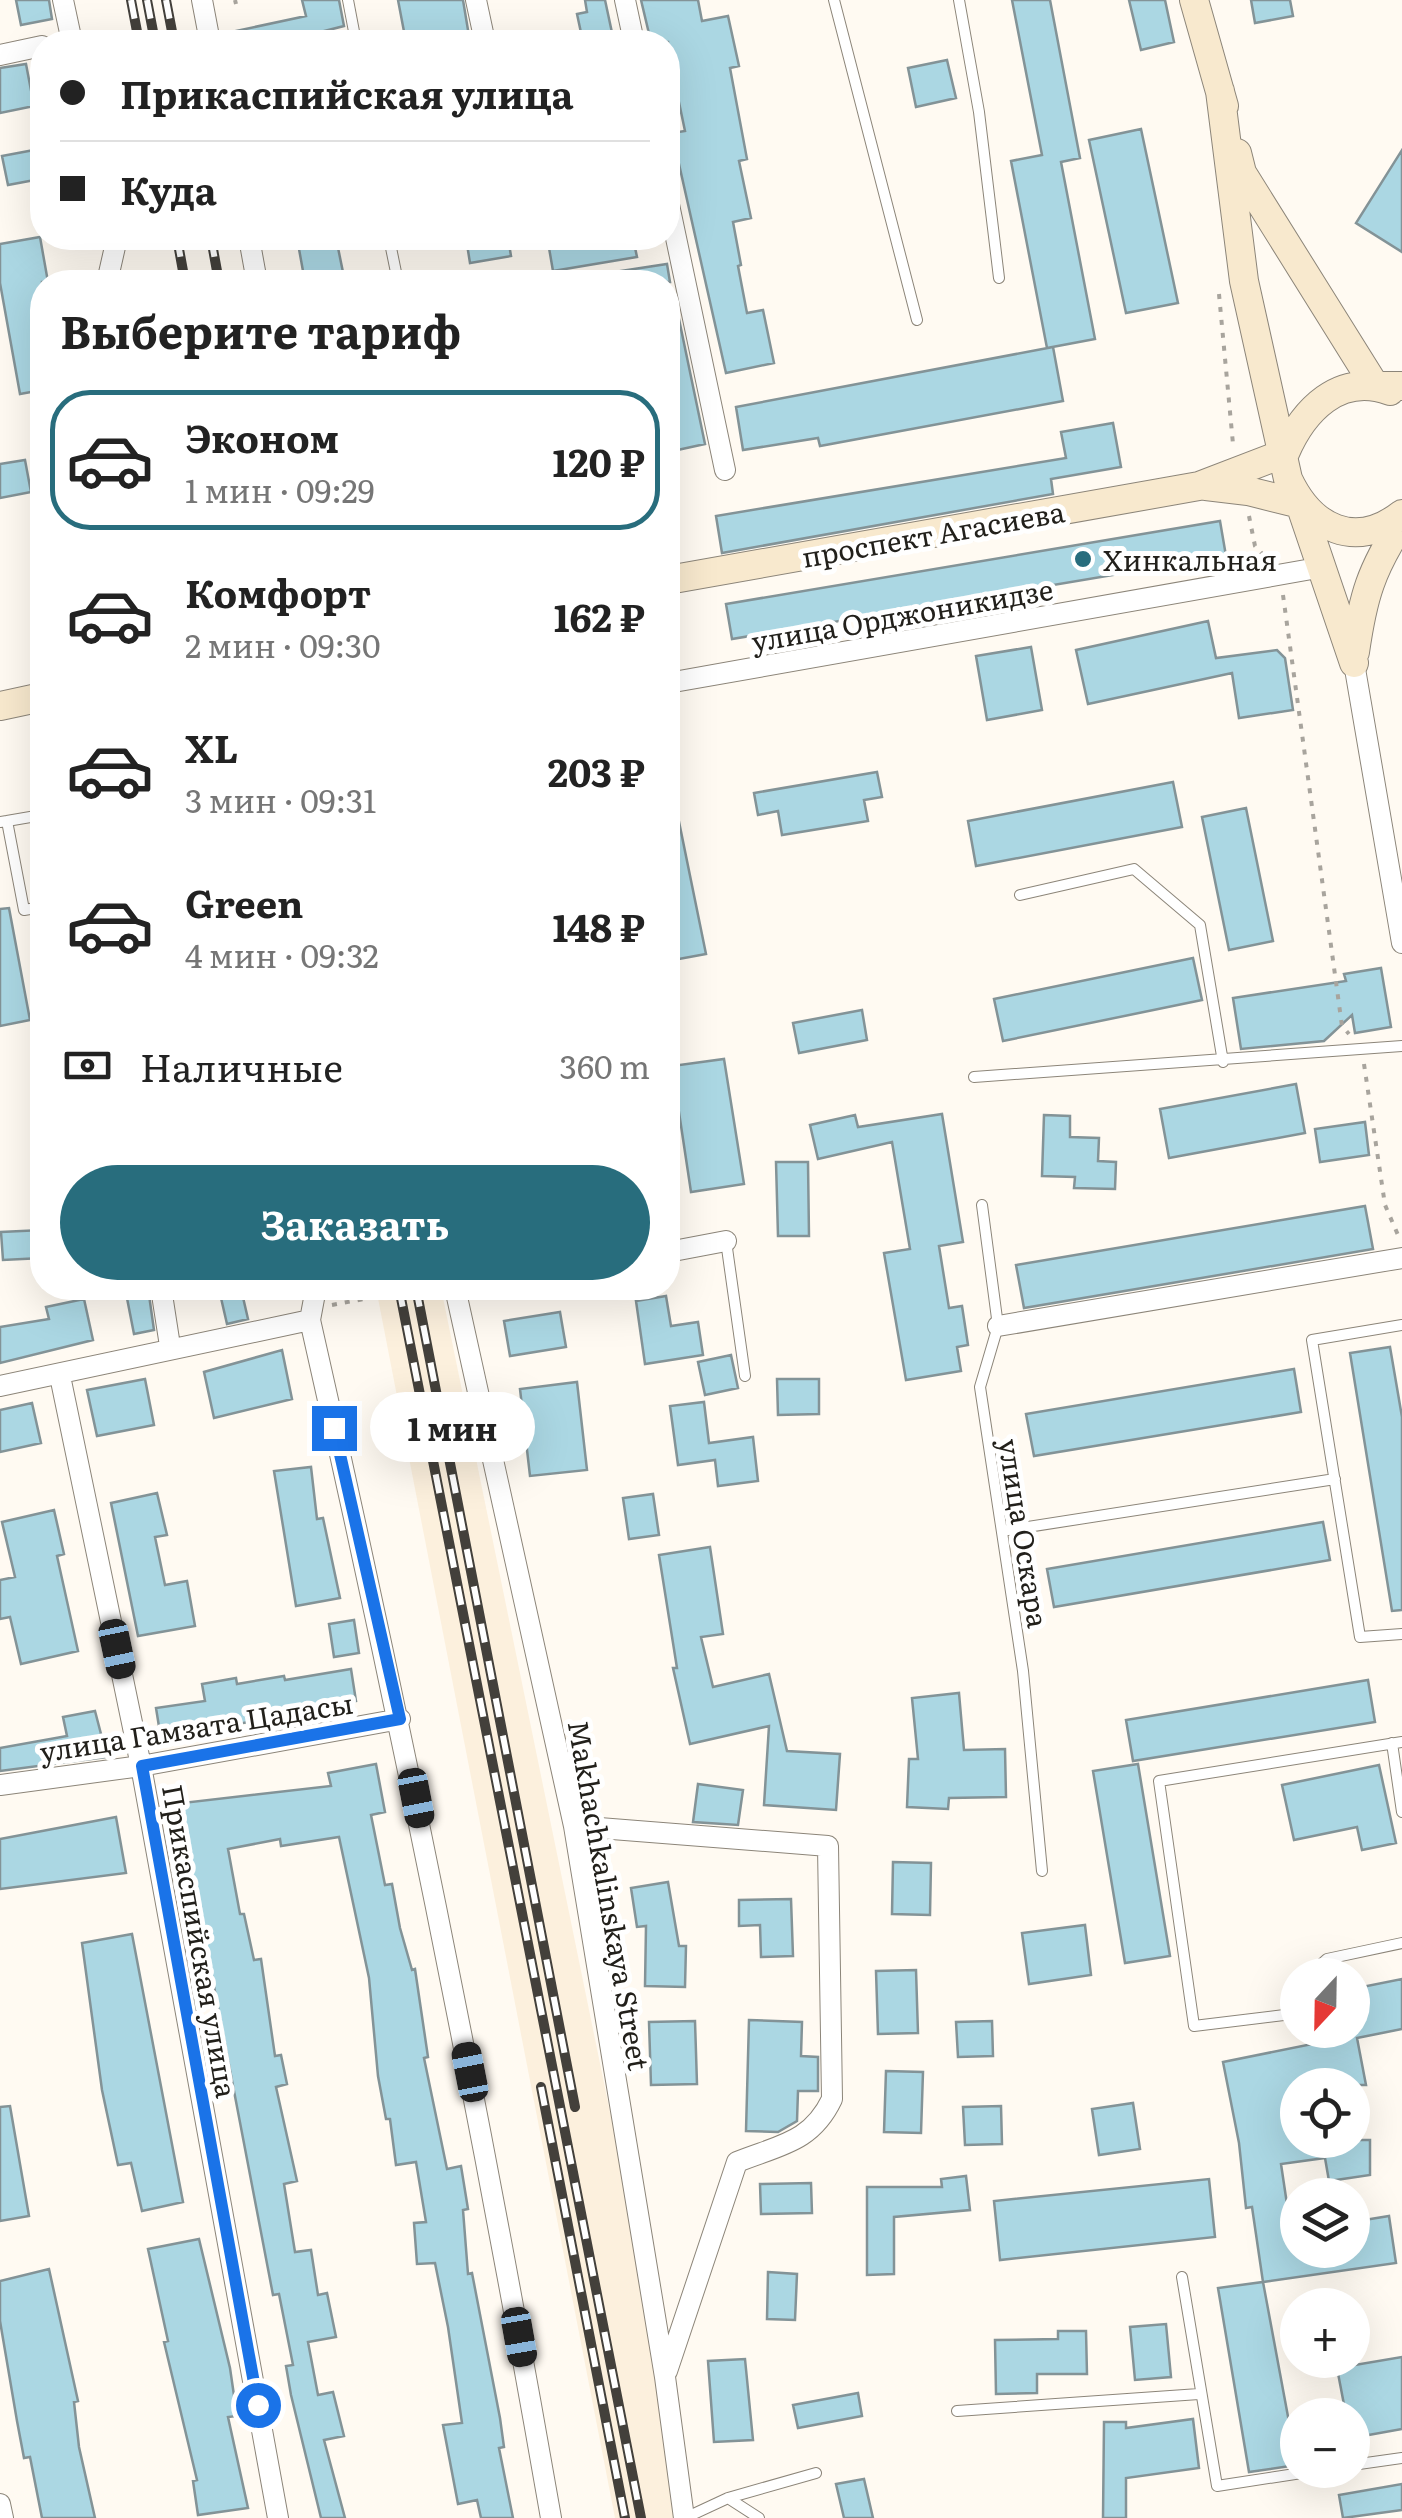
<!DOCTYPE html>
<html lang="ru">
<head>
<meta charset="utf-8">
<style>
	body { margin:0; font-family:Literata,serif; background:#f2f2f2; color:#222; height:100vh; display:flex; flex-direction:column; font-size:38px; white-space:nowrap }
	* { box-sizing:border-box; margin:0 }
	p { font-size:32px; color:#767676 }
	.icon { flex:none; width:55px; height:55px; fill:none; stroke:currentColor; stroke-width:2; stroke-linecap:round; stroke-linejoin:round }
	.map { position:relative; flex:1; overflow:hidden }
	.panel { position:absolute; left:30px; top:270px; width:650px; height:1030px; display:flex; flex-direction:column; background:#fff; border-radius:40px; box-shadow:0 10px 40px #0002 }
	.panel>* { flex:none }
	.top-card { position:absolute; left:30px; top:30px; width:650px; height:220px; border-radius:40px; box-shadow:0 10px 40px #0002; display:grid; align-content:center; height:220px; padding:0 30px; background:#fff }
	.needle { width:65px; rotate:202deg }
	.fabs { position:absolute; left:1280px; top:1958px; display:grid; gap:20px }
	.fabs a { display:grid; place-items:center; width:90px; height:90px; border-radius:50%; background:#fff; box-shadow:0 10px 40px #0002; font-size:50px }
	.end { position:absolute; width:45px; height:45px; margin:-22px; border:12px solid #1a73e8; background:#fff; box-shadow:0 0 0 5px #fff }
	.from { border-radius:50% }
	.bubble { position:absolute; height:70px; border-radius:35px; background:#fff; box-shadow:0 10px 40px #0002; font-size:32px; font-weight:700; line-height:70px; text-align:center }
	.car { position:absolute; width:30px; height:60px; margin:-30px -15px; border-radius:12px; box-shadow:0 0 8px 2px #0007; background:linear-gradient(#222 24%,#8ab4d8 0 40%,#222 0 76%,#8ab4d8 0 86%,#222 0) }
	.top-card b { display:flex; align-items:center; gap:35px; height:95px; font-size:38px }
	.top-card b+b { border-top:2px solid #e0e0e0 }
	.top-card i { width:25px; height:25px; background:#222 }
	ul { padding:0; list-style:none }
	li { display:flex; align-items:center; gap:30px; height:140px; margin:0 20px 15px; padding:0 10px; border:5px solid transparent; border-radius:40px }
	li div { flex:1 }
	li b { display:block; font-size:38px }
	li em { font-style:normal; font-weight:700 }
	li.selected { border-color:#286d7d }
	li>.icon { width:90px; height:90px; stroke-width:1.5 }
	h2 { padding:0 30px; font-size:45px; line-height:120px }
	.pay { display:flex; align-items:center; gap:25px; height:110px; padding:0 30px; font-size:38px }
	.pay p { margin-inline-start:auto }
	.primary-button { display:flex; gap:20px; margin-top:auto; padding:20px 30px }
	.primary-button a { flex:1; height:115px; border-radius:60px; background:#286d7d; color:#fff; font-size:40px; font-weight:700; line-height:115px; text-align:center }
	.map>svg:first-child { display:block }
	.built { fill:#fcf0dd }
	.building { fill:#abd7e3; stroke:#839397; stroke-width:2.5 }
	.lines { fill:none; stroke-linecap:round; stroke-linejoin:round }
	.lane-casing { stroke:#8c8579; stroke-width:12 }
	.street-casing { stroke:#8c8579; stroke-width:22 }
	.secondary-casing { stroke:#8c8579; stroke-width:30 }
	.path { stroke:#a8a49d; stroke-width:4; stroke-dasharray:5 8; stroke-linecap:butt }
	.lane { stroke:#fff; stroke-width:10 }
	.street { stroke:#fff; stroke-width:20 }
	.secondary { stroke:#f8e9ce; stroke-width:28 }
	.rail-casing { stroke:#43403b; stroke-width:10 }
	.rail { stroke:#fff; stroke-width:6; stroke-dasharray:19; stroke-linecap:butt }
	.route { stroke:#1a73e8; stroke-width:12 }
	.poi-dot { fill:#286d7d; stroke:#fff; stroke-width:4 }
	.labels { text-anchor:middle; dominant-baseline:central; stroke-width:10; stroke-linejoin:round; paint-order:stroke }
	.street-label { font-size:28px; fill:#22201b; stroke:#fff }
	.poi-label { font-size:28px; fill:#22201b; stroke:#fff; text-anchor:start }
</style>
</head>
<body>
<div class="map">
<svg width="1402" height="2518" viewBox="0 0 1402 2518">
	<rect width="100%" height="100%" fill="#fffaf2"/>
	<path class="built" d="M376 1288H441L612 2122 679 2518H615Z"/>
	<path class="building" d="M16 0H49L52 19 21 25Z
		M302 0H339L344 26 301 37 302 42H223L222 34 306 16Z
		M398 0H463L470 42H406Z
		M585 0H605L614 42H583L577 14 587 12Z
		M641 0H698L702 21 728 16 739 66 730 68 747 159 739 161 751 218 733 222 741 265 738 266 747 313 763 310 774 363 726 373 672 133 685 131 672 69 668 70V42H651Z
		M1012 0H1050L1080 158 1061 162 1095 339 1047 348 1011 161 1042 155Z
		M1129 0H1165L1174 42 1141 50Z
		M1251 0H1290L1293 16 1255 23Z
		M947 60 956 98 916 107 908 68Z
		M26 64 34 106 0 113V68Z
		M1141 129 1178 303 1126 313 1089 140Z
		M34 150 40 179 8 185 2 156Z
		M1402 150V252L1356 223Z
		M40 237 48 282H42V390L20 394 0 283V244Z
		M297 238H336L345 282H305Z
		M466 238H508L511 256 470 263Z
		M568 238H633L637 257 553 271 548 242Z
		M667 264 670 282H615L614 272Z
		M675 300 705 444 673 451 668 425V301Z
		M1053 347 1063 401 820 446 818 438 743 450 736 407Z
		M1113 423 1121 467 1051 479 1053 494 722 553 716 516 1066 458 1061 432Z
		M25 460 31 492 0 498V464Z
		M1220 521 1226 556 732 639 726 604Z
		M1208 621 1216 658 1277 650 1285 658 1293 710 1239 718 1232 673 1088 704 1076 650Z
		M1031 647 1042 710 987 720 976 656Z
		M877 772 882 797 864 800 868 821 782 835 778 811 758 815 754 793Z
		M1173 782 1182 827 976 866 968 821Z
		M676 807 706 954 668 961V808Z
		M1246 808 1273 941 1229 950 1202 817Z
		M9 908 30 1020 0 1026V909Z
		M1193 958 1202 1000 1003 1041 994 999Z
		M1381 968 1391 1027 1355 1033 1352 1015 1324 1041 1241 1049 1233 998 1346 981 1344 974Z
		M862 1010 867 1040 799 1053 793 1023Z
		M724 1059 744 1184 691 1192 672 1066Z
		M1296 1084 1305 1133 1169 1158 1160 1109Z
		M942 1114 963 1242 939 1246 949 1308 962 1306 968 1345 957 1347 961 1371 906 1380 884 1253 910 1249 892 1142 818 1159 810 1125 855 1115 858 1127Z
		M1044 1115 1070 1116V1137L1099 1138 1098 1161 1116 1162 1115 1189 1074 1188 1075 1177 1042 1176Z
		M1365 1122 1369 1155 1320 1162 1315 1129Z
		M776 1162H808L809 1236H778Z
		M1365 1206 1373 1249 1024 1308 1016 1265Z
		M42 1230V1258L3 1260 1 1232Z
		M125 1288H148L154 1330 134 1334Z
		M242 1293 248 1319 227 1324 221 1298Z
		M666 1296 671 1326 698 1322 703 1355 645 1364 636 1301Z
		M84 1299 93 1340 0 1363V1327L49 1319 46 1307Z
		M560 1312 566 1347 510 1356 504 1321Z
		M1390 1347 1402 1417V1610L1392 1611 1350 1353Z
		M282 1350 292 1399 214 1418 204 1372Z
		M731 1355 738 1388 705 1395 698 1362Z
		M1294 1369 1301 1412 1034 1456 1026 1414Z
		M145 1379 154 1425 97 1436 87 1390Z
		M777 1379H819V1414L778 1415Z
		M577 1382 587 1470 530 1476 520 1389Z
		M704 1402 709 1443 753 1437 758 1481 718 1486 715 1460 678 1465 670 1406Z
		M32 1403 41 1443 0 1452V1410Z
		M311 1467 317 1519 323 1518 340 1598 296 1606 274 1471Z
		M157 1493 167 1535 155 1537 165 1585 187 1581 195 1626 138 1636 111 1503Z
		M653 1494 659 1535 629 1539 623 1498Z
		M54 1510 64 1554 57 1556 78 1651 21 1664 10 1617 0 1619V1580L15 1577 2 1522Z
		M1323 1522 1330 1560 1054 1607 1047 1569Z
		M710 1547 723 1634 701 1637 713 1687 769 1674 787 1751 840 1754 836 1810 764 1805 769 1726 690 1744 673 1668H677L659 1555Z
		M354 1620 359 1653 334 1657 329 1624Z
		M351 1669 356 1701 161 1739 156 1708 205 1701 202 1684 236 1678 237 1684 284 1676 285 1680Z
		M1368 1680 1375 1722 1133 1761 1126 1720Z
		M959 1693 964 1750 1005 1749 1006 1797 949 1798 948 1809 907 1807 909 1759H918L912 1698Z
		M95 1711 107 1757 0 1771V1748L67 1736 63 1717Z
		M376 1764 385 1812 371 1815 385 1885 392 1884 400 1928 412 1970 415 1969 428 2057 424 2058 447 2169 461 2166 468 2209 463 2210 468 2274 472 2273 500 2418 504 2447 499 2448 513 2518H481L477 2500 458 2504 443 2425 462 2423 448 2327 435 2263 417 2264 414 2223 426 2222 416 2162 396 2165 390 2119H386L378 2076 369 1978 339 1837 281 1846 280 1839 228 1849 240 1914H244L254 1960 261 1959 275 2056 281 2055 287 2084 276 2087 297 2181 284 2184 295 2252 311 2250 318 2295 327 2293 336 2337 308 2342 318 2395 333 2392 344 2436 324 2440 345 2518H321L291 2395 286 2366 293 2365 279 2294 273 2295 208 1955 196 1910 189 1911 174 1830 168 1831 165 1805 331 1786 328 1773Z
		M1138 1764 1170 1956 1125 1963 1093 1771Z
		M1379 1765 1396 1843 1362 1850 1357 1827 1294 1840 1282 1785Z
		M698 1784 743 1790 738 1825 693 1822Z
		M116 1817 126 1873 0 1889V1839Z
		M893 1862 931 1863 930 1915 892 1914Z
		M668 1882 679 1946H686L685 1987 645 1986 646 1926 637 1927 631 1888Z
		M791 1899 793 1956 761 1957 760 1925 739 1926V1900Z
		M1085 1925 1091 1975 1029 1984 1022 1933Z
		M132 1934 183 2202 142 2211 131 2163 118 2165 102 2090 82 1943Z
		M916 1970 918 2033 878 2034 876 1971Z
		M1402 1979V2029L1357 2038 1366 2085H1298V2140H1370V2175L1329 2181 1325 2158 1281 2164 1291 2231 1298 2230V2250H1352V2222L1389 2216 1396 2263 1263 2282 1252 2207 1246 2208 1239 2143 1223 2062 1352 2036V1989Z
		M749 2020 802 2022 801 2056 818 2057V2091H798L797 2121 778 2132 746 2131Z
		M695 2021 697 2084 651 2085 649 2022Z
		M992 2021 993 2056 958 2057 956 2022Z
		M886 2071 923 2072 921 2133 884 2132Z
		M1133 2103 1140 2149 1099 2155 1092 2109Z
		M10 2106 29 2216 0 2221V2107Z
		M1001 2106 1002 2144 965 2145 963 2107Z
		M966 2176 970 2210 894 2217V2274L867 2275V2187H942L941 2179Z
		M1209 2179 1215 2237 1000 2260 994 2201Z
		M811 2183 812 2213 761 2214 760 2184Z
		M199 2239 230 2368 237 2416 228 2417 248 2508 198 2515 193 2481 197 2480 164 2342 168 2341 148 2249Z
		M49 2269 78 2401 74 2402 79 2447 95 2518H42L30 2457 24 2458 17 2421 0 2321V2281Z
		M768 2272 797 2274 795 2320 767 2319Z
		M1263 2282 1297 2465 1249 2472 1218 2288Z
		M1166 2324 1171 2377 1135 2380 1130 2327Z
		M1058 2331H1086L1087 2374H1037V2393L996 2394 995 2340 1058 2339Z
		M1402 2357V2429L1352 2438V2415H1346L1337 2368Z
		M745 2359 753 2440 714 2442 708 2361Z
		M858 2393 862 2416 798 2428 793 2405Z
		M1193 2419 1199 2468 1126 2478V2518H1103L1104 2422H1126V2428Z
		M864 2479 873 2518H844L836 2484Z
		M1402 2484V2510L1343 2518 1339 2495Z"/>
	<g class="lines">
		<defs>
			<path id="lane" d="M348 0 356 42
				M834 0 917 320
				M959 0 979 112 999 278
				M389 238 398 282
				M7 821 42 815
				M0 822 7 821 24 910 42 907
				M1020 895 1134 869 1200 925 1223 1062
				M974 1077 1402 1046
				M982 1205 998 1326 980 1387 1023 1671 1042 1871
				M726 1241 745 1376
				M1402 1325 1312 1340 1360 1637 1402 1634
				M1002 1531 1335 1479
				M1392 1743 1402 1812
				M1309 1975 1327 1959 1402 1943
				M1298 1994 1292 2014 1194 2026 1159 1781 1402 1742
				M1182 2277 1217 2486 1321 2470
				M957 2411 1199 2394
				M1352 2465 1402 2458
				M728 2498 759 2518
				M685 2518 728 2498 816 2473"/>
			<path id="street" d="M63 0 72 42
				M202 0 210 42
				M476 0 485 42
				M625 0 634 42
				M0 55 42 46
				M668 200 725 470
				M249 238 257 282
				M107 282 117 238
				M1354 663 1402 943
				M668 683 1323 567
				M668 1252 726 1241
				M161 1288 170 1346
				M316 1288 310 1320C400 1717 481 2116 551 2518
				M455 1288 574 1826 665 2377 684 2518
				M998 1326 1402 1258
				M60 1376 141 1766 278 2518
				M0 1386 310 1320
				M0 1785 141 1766 400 1719
				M574 1826 828 1846 832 2099C811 2143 779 2145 737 2162L667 2371
				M0 2504 3 2518"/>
			<path id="secondary" d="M1194 0 1224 106
				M1220 91 1244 281 1288 479C1311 528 1355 551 1402 514
				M1237 153 1242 173 1375 386H1402
				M1285 453C1303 411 1339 372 1390 391
				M1206 486 1248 491 1300 504 1354 663
				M668 580 1199 486 1285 453
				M1355 652C1363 596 1371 570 1402 522
				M0 706 42 697"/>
		</defs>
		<use href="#lane" class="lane-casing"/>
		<use href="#street" class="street-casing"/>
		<use href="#secondary" class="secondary-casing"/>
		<path class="path" d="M235 0 236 4
			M1219 294 1233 444
			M1249 516 1255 546 1265 557
			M1283 595 1342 1026 1349 1034
			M1364 1064 1385 1205 1398 1235
			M482 1288 483 1299
			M332 1305 422 1288"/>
		<use href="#lane" class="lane"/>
		<use href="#street" class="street"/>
		<use href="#secondary" class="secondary"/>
		<defs>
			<path id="rail" d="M131 0 139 42
				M147 0 155 42
				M166 0 174 42
				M177 238 185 282
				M211 238 219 282
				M399 1288 641 2518
				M416 1288 575 2107
				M541 2087 625 2518"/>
		</defs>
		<use href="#rail" class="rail-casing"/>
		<use href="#rail" class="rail"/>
	</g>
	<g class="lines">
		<path class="route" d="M258 2405 142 1766 400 1719 334 1428"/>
	</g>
	<circle class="poi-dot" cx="1083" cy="559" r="10"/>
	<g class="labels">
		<g class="street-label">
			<text transform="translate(933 533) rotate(-10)">проспект Агасиева</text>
			<text transform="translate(902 614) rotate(-10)">улица Орджоникидзе</text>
			<text transform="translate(1025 1533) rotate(81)">улица Оскара</text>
			<text transform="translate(196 1726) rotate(-9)">улица Гамзата Цадасы</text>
			<text transform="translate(610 1895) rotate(80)">Makhachkalinskaya Street</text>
			<text transform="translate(201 1941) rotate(80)">Прикаспийская улица</text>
		</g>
		<g class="poi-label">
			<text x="1103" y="559">Хинкальная</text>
		</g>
	</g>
</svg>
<div class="fabs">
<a><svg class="needle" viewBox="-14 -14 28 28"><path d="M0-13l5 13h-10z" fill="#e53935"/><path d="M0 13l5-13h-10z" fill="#767676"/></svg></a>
<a><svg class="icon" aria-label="locate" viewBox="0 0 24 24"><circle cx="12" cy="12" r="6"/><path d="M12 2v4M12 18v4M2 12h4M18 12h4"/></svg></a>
<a><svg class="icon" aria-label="layers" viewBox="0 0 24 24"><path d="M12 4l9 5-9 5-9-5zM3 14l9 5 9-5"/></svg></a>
<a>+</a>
<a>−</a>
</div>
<i class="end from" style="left:258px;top:2405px"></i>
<i class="end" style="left:334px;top:1428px"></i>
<div class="bubble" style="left:370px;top:1392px;width:165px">1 мин</div>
<i class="car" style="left:117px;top:1649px;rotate:168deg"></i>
<i class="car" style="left:416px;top:1798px;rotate:169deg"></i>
<i class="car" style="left:470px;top:2072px;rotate:349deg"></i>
<i class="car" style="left:519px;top:2337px;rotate:170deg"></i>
<div class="top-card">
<b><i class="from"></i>Прикаспийская улица</b>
<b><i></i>Куда</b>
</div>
<section class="panel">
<h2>Выберите тариф</h2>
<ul>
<li class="selected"><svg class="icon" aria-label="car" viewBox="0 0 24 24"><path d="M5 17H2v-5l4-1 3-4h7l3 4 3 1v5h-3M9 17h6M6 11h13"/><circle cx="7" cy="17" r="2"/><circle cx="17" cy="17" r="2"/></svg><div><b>Эконом</b><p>1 мин · 09:29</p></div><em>120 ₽</em></li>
<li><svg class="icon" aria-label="car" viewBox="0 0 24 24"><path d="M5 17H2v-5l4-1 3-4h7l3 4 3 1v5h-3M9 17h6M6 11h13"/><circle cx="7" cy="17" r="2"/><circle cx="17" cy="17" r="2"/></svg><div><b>Комфорт</b><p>2 мин · 09:30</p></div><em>162 ₽</em></li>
<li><svg class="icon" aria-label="car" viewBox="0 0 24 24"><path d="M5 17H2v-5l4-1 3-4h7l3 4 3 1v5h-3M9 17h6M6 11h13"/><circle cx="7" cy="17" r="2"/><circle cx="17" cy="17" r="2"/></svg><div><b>XL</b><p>3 мин · 09:31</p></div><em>203 ₽</em></li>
<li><svg class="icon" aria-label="car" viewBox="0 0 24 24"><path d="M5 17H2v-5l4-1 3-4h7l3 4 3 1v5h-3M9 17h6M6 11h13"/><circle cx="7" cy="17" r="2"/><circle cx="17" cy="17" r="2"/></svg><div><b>Green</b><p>4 мин · 09:32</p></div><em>148 ₽</em></li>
</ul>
<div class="pay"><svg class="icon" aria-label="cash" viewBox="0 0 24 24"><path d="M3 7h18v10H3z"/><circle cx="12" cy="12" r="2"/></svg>Наличные<p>360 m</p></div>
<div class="primary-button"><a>Заказать</a></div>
</section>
</div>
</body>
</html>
